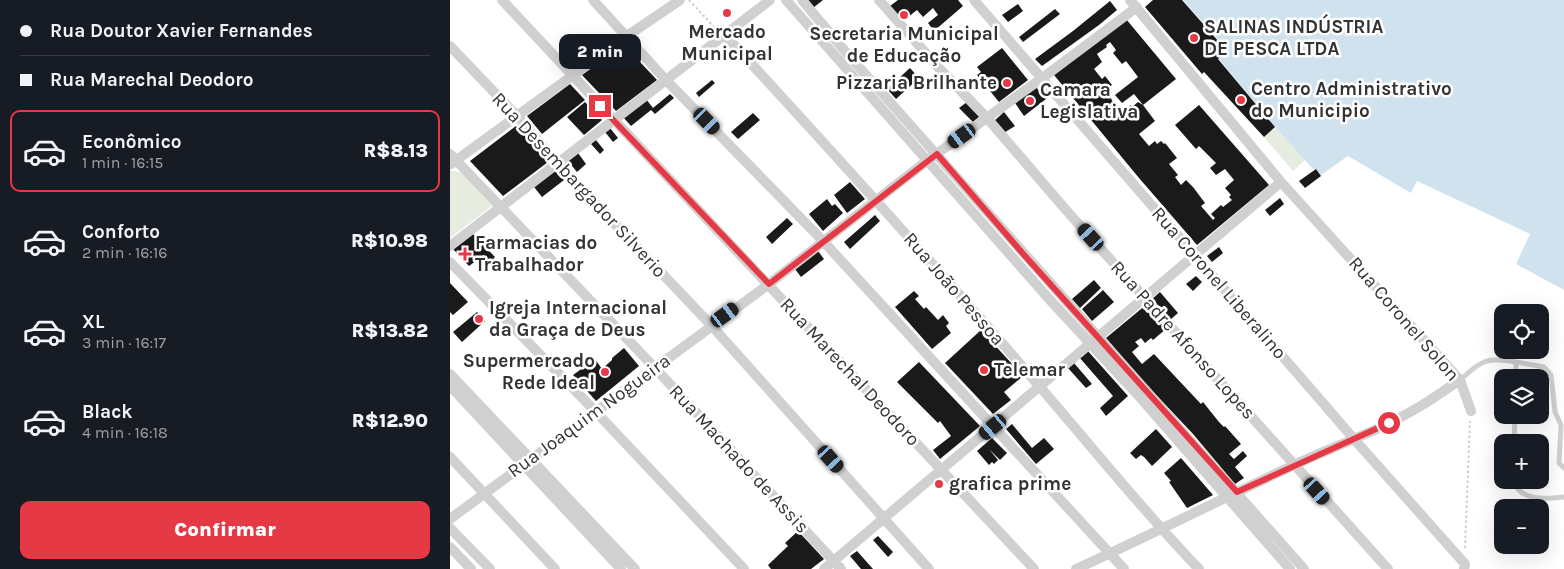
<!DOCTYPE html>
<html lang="pt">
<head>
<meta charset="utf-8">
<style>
	body { margin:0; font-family:Karla,sans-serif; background:#242831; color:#f1f3f6; height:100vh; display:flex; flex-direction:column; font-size:19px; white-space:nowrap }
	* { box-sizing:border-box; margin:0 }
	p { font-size:16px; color:#9ea1a6 }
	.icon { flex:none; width:28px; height:28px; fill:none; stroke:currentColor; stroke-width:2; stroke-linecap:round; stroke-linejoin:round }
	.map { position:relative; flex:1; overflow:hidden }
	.sheet { display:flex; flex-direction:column; background:#171b24; width:450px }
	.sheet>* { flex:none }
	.hud { display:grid; align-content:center; height:110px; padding:0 20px; background:#171b24 }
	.tools { position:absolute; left:1044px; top:304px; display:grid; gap:10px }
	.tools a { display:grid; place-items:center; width:55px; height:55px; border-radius:10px; background:#171b24; box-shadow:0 5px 20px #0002; font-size:25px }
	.end { position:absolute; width:22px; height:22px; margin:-11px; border:6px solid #e63946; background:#fff; box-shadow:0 0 0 2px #fff }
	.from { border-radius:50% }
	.bubble { position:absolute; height:35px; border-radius:10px; background:#171b24; box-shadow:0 5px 20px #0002; font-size:16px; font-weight:800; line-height:35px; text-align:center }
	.car { position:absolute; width:15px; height:30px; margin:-15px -8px; border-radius:6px; box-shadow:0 0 4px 1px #0007; background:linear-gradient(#222 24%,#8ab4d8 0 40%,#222 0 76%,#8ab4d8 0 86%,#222 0) }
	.hud b { display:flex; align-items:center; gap:18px; height:48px; font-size:19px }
	.hud b+b { border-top:1px solid #363941 }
	.hud i { width:12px; height:12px; background:#f1f3f6 }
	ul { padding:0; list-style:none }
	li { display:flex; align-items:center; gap:15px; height:82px; margin:0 10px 8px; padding:0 10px; border:2px solid transparent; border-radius:10px }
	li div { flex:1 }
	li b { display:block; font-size:19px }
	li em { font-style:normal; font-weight:800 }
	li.current { border-color:#e63946 }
	li>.icon { width:45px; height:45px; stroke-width:1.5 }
	.button { display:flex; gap:10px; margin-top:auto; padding:10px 20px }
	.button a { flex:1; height:58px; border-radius:10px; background:#e63946; color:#fff; font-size:20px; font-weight:800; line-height:58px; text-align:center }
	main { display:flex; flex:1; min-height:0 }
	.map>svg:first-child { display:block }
	.green { fill:#e6ecdf }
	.water { fill:#cfe2ee }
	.building { fill:#1a1a1a; fill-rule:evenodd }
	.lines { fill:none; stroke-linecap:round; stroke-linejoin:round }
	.path { stroke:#cdcdcd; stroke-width:2; stroke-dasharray:2.5 2.5; stroke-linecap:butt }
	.service { stroke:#d0d0d0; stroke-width:5 }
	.minor { stroke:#d0d0d0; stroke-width:10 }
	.route { stroke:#e63946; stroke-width:6 }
	.poi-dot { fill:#e63946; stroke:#fff; stroke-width:2 }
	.labels { text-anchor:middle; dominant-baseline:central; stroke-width:5; stroke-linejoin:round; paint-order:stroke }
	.poi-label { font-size:19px; font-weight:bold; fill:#333; stroke:#fff; text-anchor:start }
	.street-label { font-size:19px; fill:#333; stroke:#fff }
</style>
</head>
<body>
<main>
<section class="sheet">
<div class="hud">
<b><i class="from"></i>Rua Doutor Xavier Fernandes</b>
<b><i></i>Rua Marechal Deodoro</b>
</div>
<ul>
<li class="current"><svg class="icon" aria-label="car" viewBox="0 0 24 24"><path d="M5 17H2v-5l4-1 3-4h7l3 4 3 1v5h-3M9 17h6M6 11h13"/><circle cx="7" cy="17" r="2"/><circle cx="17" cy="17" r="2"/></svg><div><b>Econômico</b><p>1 min · 16:15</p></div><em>R$8.13</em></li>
<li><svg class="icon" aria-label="car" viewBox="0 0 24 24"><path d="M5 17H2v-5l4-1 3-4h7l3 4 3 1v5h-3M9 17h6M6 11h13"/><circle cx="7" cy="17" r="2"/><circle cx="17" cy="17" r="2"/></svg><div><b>Conforto</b><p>2 min · 16:16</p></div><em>R$10.98</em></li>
<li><svg class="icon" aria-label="car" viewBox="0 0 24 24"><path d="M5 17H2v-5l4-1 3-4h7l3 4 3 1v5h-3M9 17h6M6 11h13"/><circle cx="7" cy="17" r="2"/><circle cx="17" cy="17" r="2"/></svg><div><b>XL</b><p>3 min · 16:17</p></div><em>R$13.82</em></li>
<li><svg class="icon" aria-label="car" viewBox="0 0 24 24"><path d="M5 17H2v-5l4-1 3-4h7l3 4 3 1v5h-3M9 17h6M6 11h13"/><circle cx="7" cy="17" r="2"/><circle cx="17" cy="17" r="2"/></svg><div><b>Black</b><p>4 min · 16:18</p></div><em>R$12.90</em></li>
</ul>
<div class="button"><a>Confirmar</a></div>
</section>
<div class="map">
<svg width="1114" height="569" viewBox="0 0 1114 569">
	<rect width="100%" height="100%" fill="#fff"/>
	<path class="green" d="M825 127 855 160 843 171 814 137Z
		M0 170 13 173 43 205 0 238Z"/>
	<path class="water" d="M733 0H1114V290L1066 264 1080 234 967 181 961 193 898 156 871 175 866 169H863L825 127 769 59 778 51Z"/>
	<path class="building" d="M357 0H373L363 8Z
		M448 0H508L513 6 484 31 478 23 488 15 483 8 473 17 467 10 453 21 440 6Z
		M703 0H732L777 51 768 59 825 127 814 137 754 72 752 74 695 7Z
		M660 1 667 10 649 25 592 66 585 59 623 31Z
		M568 4 573 11 558 22 552 15Z
		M605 9 610 14 573 42 569 37Z
		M676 19 726 79 693 105 705 121 689 134 699 146 705 141 707 144 711 141 714 144 715 143 727 158 719 164 728 175 725 177 731 185 736 180 743 187 755 203 751 206 763 220 765 218 761 214 771 205 773 207 782 200 779 197 781 195 775 188 784 180 775 169 766 175 760 168 766 163 749 146 746 149 725 125 749 105 819 185 747 245 689 178 604 75ZM660 42 666 50 663 53 672 64 676 61 688 77 665 95 672 103 684 94 693 105 688 102 682 107 681 105 667 115 665 112 666 111 660 104 663 102 656 90 662 85 655 76 652 79 644 69 652 62 647 54 657 47 656 45Z
		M124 39 129 44 115 55 111 49Z
		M174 45 207 80 166 111 132 75Z
		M552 48 578 80 549 102 527 75 531 72 527 67Z
		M460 68 469 78 446 99 437 89Z
		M262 80 265 83 249 97 246 93Z
		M120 84 135 100 92 134 77 116Z
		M586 87 596 99 574 116 565 103Z
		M220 94 224 98 205 114 201 110 181 126 173 117 196 99 203 108Z
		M135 102 152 120 134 135 117 117Z
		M517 102 530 116 523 122 509 108Z
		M554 112 565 126 552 134 543 122Z
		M303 113 310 120 288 139 281 132Z
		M66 126 98 162 53 196 20 161Z
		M160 128 168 138 163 142 155 132Z
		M146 140 154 150 150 154 141 144Z
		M128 153 136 164 127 172 118 161Z
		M866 169 871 176 855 188 849 181Z
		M106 170 114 180 92 197 84 187Z
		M400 182 415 199 397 213 384 195Z
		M830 198 834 204 820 216 815 210Z
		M377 199 382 206 385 204 393 213 373 231 359 214Z
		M425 215 430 221 400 249 394 242Z
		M337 218 343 224 322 244 316 237Z
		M23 234 45 257 40 262 34 255 19 266 3 249Z
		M769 247 773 253 762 262 757 256Z
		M368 251 374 259 351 277 345 269Z
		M746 276 752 282 743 291 736 284Z
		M644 280 651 288 630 308 622 299Z
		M0 283 18 302 3 315 0 312Z
		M653 290 664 302 642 321 632 309Z
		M464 291 469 296 465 299 474 309 476 307 488 320 493 315 499 323 496 326 501 333 482 349 445 307Z
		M710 292 728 313 720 320 701 300Z
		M697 304 717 328 703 340 701 338 695 343 691 338 685 342 689 346 682 352 692 364 704 354 751 404 753 402 769 422 774 427 775 426 791 444 779 454 784 459 793 451 797 456 785 467 794 478 785 484 743 434 693 381 656 338Z
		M27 312 35 321 12 342 3 332Z
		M531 330 573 376 554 392 561 400 543 414 495 363Z
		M174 348 189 366 146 401 123 375 145 359 152 369 162 360V358Z
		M637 350 678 396 656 416 650 408 663 396 629 357Z
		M469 362 530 426 490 459 483 450 501 436 490 421 488 423 447 382Z
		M624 363 642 384 636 388 618 368Z
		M562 424 582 448 594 438 604 449 586 464 556 429Z
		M706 429 722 447 702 466 694 457 691 455 686 459 680 453Z
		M542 438 557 453 550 460 539 449 548 460 544 464 542 462 539 465 527 451Z
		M731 458 763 495 737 508 719 482 721 481 714 473Z
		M348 531 374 559 361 569H321L318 565 338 546 335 543Z
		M428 536 443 552 438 557 423 540Z
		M407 551 423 569H411L400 556Z"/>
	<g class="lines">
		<path class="path" d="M239 0 266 29
			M1015 548 1020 421"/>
		<path class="service" d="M1066 362 1094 367 1101 375 1105 412 1111 425 1109 463 1114 468
			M1010 380C1033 360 1035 357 1066 362V378
			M1064 442 1065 415
			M1063 480C1070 502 1096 499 1114 497"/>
		<path class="minor" d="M52 0 584 569
			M143 0 215 79 373 241 674 569
			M336 0 600 300 687 394 840 569
			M352 0 400 57 854 569
			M429 0 487 66 537 118 616 210 938 569
			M524 0 904 439 1015 564 1014 569
			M680 0 831 182 1010 380 1021 411
			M274 34C381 150 487 267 590 387 643 448 693 511 749 569
			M0 46 67 116 107 163 261 325 479 569
			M0 154 205 368 391 569
			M1 164 177 36 230 0
			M0 246 320 0
			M0 262 146 412 294 569
			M0 374 185 569
			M0 386 171 569
			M0 457 105 569
			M0 519 319 284 478 160 591 79 687 7
			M0 528 40 569
			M0 547 21 569
			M374 569 831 182
			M626 569C699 536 769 500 842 466 884 446 929 431 969 407 983 399 996 389 1010 380"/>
	</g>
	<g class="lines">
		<path class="route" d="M150 106 319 284 487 154 575 256 787 492 939 423"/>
	</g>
	<g class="poi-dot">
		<circle cx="277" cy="13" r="5"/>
		<circle cx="454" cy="15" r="5"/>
		<circle cx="744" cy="38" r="5"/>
		<circle cx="557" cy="83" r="5"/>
		<circle cx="791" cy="100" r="5"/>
		<circle cx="580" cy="101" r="5"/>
		<path d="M12.5 246.5h5v5h5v5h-5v5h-5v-5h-5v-5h5z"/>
		<circle cx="29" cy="319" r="5"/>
		<circle cx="534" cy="370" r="5"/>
		<circle cx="155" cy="372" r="5"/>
		<circle cx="489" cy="484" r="5"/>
	</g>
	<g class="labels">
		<g class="poi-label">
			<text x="754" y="27">SALINAS INDÚSTRIA<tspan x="754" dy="22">DE PESCA LTDA</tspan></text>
			<text x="277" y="32" text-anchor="middle">Mercado<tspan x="277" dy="22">Municipal</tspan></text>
			<text x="454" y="34" text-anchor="middle">Secretaria Municipal<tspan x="454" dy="22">de Educação</tspan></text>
			<text x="547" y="83" text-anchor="end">Pizzaria Brilhante</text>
			<text x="801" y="89">Centro Administrativo<tspan x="801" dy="22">do Municipio</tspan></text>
			<text x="590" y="90">Camara<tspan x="590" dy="22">Legislativa</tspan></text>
			<text x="25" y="243">Farmacias do<tspan x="25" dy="22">Trabalhador</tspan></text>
			<text x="39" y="308">Igreja Internacional<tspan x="39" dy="22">da Graça de Deus</tspan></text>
			<text x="145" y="361" text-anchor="end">Supermercado<tspan x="145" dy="22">Rede Ideal</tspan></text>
			<text x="544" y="370">Telemar</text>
			<text x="499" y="484">grafica prime</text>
		</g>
		<g class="street-label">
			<text transform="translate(129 185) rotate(47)">Rua Desembargador Silverio</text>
			<text transform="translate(769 283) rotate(49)">Rua Coronel Liberalino</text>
			<text transform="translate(504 289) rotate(49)">Rua João Pessoa</text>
			<text transform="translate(954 319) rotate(49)">Rua Coronel Solon</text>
			<text transform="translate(733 340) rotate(48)">Rua Padre Afonso Lopes</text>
			<text transform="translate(400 372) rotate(47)">Rua Marechal Deodoro</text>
			<text transform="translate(139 416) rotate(-36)">Rua Joaquim Nogueira</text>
			<text transform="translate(289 459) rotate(47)">Rua Machado de Assis</text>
		</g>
	</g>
</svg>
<div class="tools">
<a><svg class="icon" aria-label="locate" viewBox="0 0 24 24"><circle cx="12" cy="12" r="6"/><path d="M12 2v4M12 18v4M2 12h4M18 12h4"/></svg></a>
<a><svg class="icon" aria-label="layers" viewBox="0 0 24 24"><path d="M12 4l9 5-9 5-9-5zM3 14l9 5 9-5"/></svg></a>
<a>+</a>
<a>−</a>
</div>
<i class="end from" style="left:939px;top:423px"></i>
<i class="end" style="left:150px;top:106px"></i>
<div class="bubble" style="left:109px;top:34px;width:82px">2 min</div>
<i class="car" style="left:257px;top:121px;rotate:136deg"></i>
<i class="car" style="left:512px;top:136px;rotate:234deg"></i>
<i class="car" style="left:641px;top:237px;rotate:318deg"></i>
<i class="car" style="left:275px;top:315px;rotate:54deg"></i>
<i class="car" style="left:543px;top:427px;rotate:230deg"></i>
<i class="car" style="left:381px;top:459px;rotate:138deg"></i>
<i class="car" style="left:867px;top:491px;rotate:138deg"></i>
</div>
</main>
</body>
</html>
